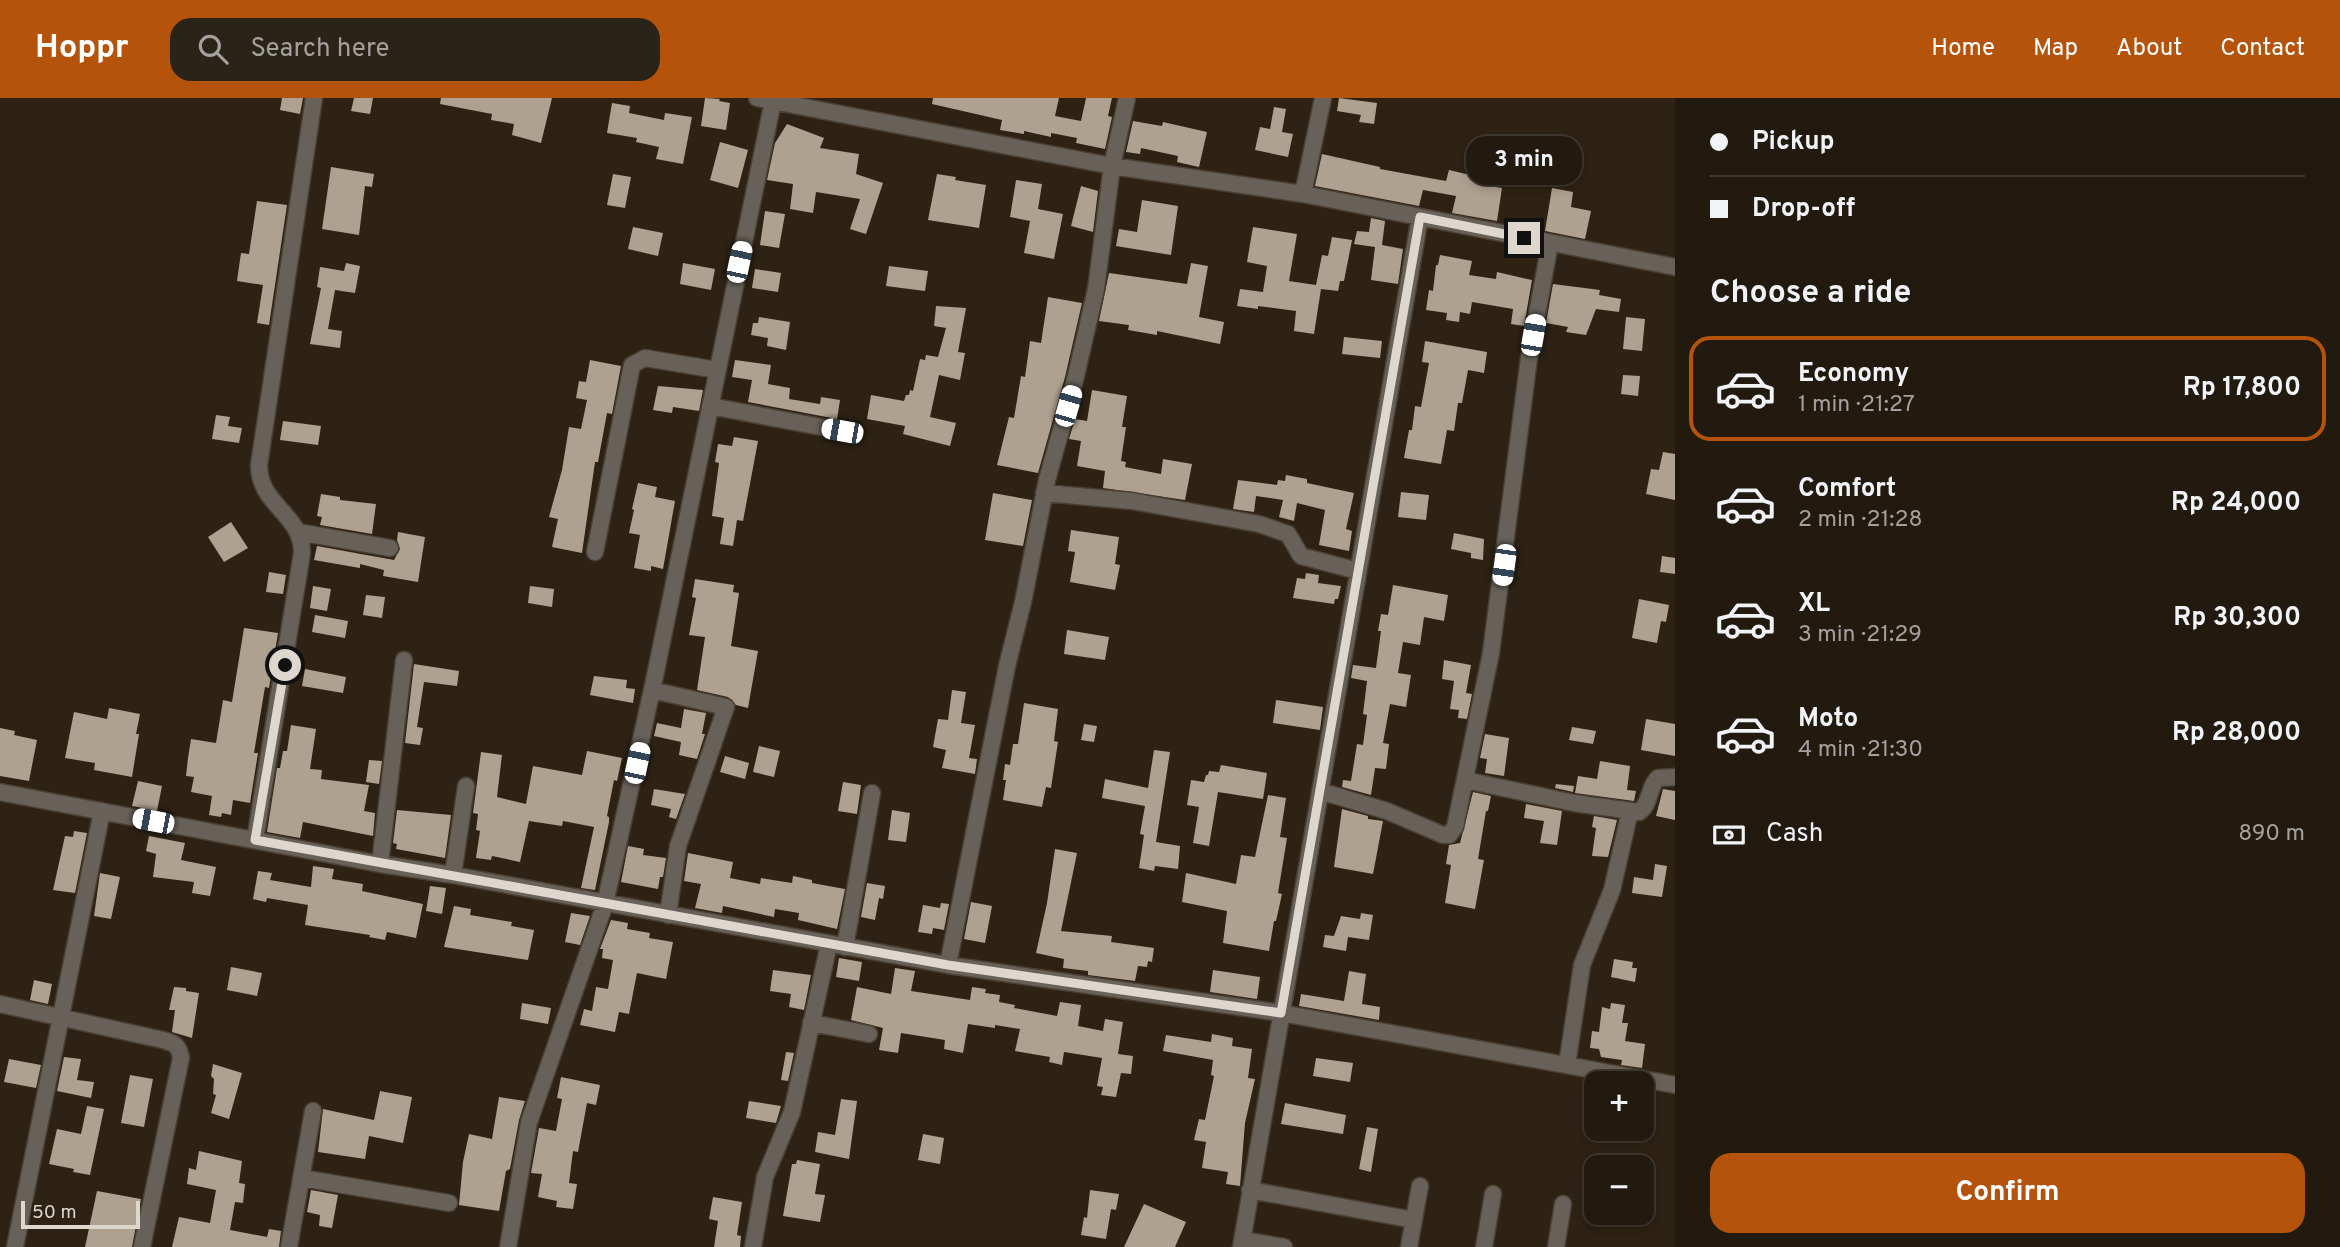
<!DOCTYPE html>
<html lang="en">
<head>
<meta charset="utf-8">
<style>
	body { margin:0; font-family:Overpass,sans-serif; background:#2a2318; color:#f1f3f6; height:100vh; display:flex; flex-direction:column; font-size:26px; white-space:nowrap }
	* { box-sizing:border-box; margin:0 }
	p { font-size:23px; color:#a2a19e }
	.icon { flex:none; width:38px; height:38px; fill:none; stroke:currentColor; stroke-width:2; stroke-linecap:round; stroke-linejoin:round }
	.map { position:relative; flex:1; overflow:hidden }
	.drawer { display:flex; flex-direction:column; background:#221a0f; width:665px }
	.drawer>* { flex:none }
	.hud { display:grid; align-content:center; height:154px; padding:0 35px; background:#221a0f }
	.fabs { position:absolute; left:1584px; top:973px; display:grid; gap:14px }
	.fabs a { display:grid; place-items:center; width:70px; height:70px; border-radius:14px; background:#221a0f; box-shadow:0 4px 10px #0003,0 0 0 2px #3f382f; font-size:35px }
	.scale { position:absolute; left:21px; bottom:18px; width:119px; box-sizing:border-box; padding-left:7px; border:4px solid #ded7ce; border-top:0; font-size:19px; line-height:24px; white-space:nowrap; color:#ded7ce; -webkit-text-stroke:5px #2d2214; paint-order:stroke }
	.end { position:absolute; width:32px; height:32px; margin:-16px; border:9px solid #ded7ce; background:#111; box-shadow:0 0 0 4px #111 }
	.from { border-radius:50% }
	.bubble { position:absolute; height:49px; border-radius:21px; background:#221a0f; box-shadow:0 4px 10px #0003,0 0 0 2px #3f382f; font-size:23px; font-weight:700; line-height:49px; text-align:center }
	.car { position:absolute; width:21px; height:42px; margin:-21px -10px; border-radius:9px; box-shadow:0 0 5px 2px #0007; background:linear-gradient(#fff 24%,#345 0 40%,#fff 0 76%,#345 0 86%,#fff 0) }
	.hud b { display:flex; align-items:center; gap:24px; height:66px; font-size:26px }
	.hud b+b { border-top:2px solid #3f382f }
	.hud i { width:18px; height:18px; background:#f1f3f6 }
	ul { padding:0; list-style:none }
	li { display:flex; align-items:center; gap:21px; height:105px; margin:0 14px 10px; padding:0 21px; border:4px solid transparent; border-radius:21px }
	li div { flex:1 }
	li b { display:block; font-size:26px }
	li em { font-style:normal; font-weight:700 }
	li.active { border-color:#b45309 }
	li>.icon { width:63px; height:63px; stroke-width:1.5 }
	h2 { padding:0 35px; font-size:32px; line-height:84px }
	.pay { display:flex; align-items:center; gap:18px; height:77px; padding:0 35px; font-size:26px }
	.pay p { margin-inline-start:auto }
	.button { display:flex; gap:14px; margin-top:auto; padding:14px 35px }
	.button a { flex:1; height:80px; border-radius:21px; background:#b45309; color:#fff; font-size:28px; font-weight:700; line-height:80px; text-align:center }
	header { display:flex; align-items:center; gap:42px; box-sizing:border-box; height:98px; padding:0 35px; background:#b45309; color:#fff }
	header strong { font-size:33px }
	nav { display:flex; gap:38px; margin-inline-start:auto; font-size:24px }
	.search { width:490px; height:63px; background:#2a2318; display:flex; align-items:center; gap:18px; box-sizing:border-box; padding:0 24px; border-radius:21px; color:#a2a19e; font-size:26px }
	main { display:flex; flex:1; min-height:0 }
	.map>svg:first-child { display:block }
	.building { fill:#afa190 }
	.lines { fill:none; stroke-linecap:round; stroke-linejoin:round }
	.minor-casing { stroke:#493f32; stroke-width:19 }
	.minor { stroke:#67615a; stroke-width:16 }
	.route { stroke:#ded7ce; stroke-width:9 }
</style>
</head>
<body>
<header>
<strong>Hoppr</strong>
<div class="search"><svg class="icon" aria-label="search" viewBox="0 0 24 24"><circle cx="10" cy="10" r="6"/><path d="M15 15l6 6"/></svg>Search here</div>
<nav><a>Home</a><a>Map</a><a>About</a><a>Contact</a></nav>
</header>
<main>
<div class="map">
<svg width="1675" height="1149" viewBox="0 0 1675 1149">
	<rect width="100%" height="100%" fill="#2d2214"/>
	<path class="building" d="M282 0H303L300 16 280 12Z
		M354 0H373L370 16 351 13Z
		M441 0H552L541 45 512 37 514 26 491 22 492 16 440 6Z
		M705 0 720 1 719 3 730 5 726 32 701 28Z
		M933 0H1059L1055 18 1081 23 1086 0H1112L1108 18 1112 19 1105 51 1076 45 1077 40 1051 35V39L1024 33V36L1000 32 1002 22 932 6Z
		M1339 0 1377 5 1374 26 1359 24 1361 17 1337 13Z
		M612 5 630 8 629 15 664 22 665 15 692 19 683 66 656 61 659 49 636 44 637 40 607 35Z
		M1274 9 1286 11 1282 34 1293 36 1288 59 1255 52 1260 29 1270 31Z
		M1133 23 1162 28 1163 24 1207 34 1199 69 1177 64 1178 58 1141 50 1140 56 1126 54Z
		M787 26 824 40 820 50 859 56 856 76 883 85 866 136 850 131 860 101 816 94 813 115 790 111 793 86 767 82 775 45Z
		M720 44 748 52 738 90 710 82Z
		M1322 56 1380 69V71L1446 83 1449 72 1483 80 1481 87 1502 90 1497 123 1452 115 1456 98 1423 92 1419 108 1315 88Z
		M331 69 374 76 372 89 365 88 359 137 322 131Z
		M613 76 631 79 625 110 607 107Z
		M937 76 956 79 955 82 986 87 979 130 928 122Z
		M1016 82 1042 86 1038 111 1063 116 1054 161 1024 155 1030 123 1010 119Z
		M1081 88 1098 93 1093 134 1071 128Z
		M1552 90 1573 94 1571 109 1591 113 1585 141 1545 133Z
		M1142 102 1178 108 1171 157 1116 148 1119 131 1137 134Z
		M257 103 287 107 269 227 257 225 263 187 237 183 241 155 249 156Z
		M765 113 785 116 779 150 760 147Z
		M1371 120 1385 123 1382 147 1403 151 1398 186 1371 182 1375 149 1354 146 1357 133 1369 134Z
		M633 129 663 135 658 158 628 151Z
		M1253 129 1297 136 1289 183 1316 187 1322 157 1328 158 1332 139 1352 142 1344 183H1340L1338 193 1321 191 1314 236 1294 233 1296 213 1258 208V211L1237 208 1240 191 1263 194 1267 168 1247 164Z
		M1440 157 1472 163 1469 177 1496 181 1497 174 1532 182 1524 228 1511 226 1513 211 1472 204 1470 216 1460 214 1459 224 1446 222 1447 215 1426 212 1429 192 1433 193 1436 167H1438Z
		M346 165 360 168 355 195 335 192 328 231 342 233 340 250 310 246 321 190 317 189 320 169 344 173Z
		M683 165 715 171 711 192 680 186Z
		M1191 165 1208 168 1199 219 1224 224 1220 246 1157 233V237L1128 232 1129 227 1099 223 1109 175 1187 186Z
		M889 168 928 173 925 193 886 188Z
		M755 171 781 175 778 194 752 190Z
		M1553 186 1600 192 1599 197 1621 201 1619 214 1596 211 1586 237 1566 234 1568 229 1546 225Z
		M1048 199 1082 205 1065 279 1038 375 997 367 1009 319 1014 320 1021 278 1025 279 1030 243 1041 245Z
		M936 208 966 210 958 254 965 255 960 282 939 277 930 319 956 325 950 348 903 336 905 328 867 321 871 297 904 303 906 297H909L910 292 913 293 920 261 925 262 926 257 938 259 946 230 934 228Z
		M759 219 790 224 786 252 767 248 768 240 751 237 753 225H758Z
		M1626 219 1645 221 1642 253 1623 251Z
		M1344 239 1382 243 1380 260 1342 256Z
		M1425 243 1487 254 1484 275 1468 272 1462 305H1458L1454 333 1447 332 1441 366 1404 360 1409 332H1412L1415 308 1421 309 1429 265 1422 264Z
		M590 262 621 268 612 316 607 315 598 364H595L582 455 552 449 558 421 549 419 562 372 569 329 581 331 587 302 576 300 579 283 586 284Z
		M735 262 771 267 768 286 790 290 789 301 820 306 821 299 840 302 837 321 748 304 752 282 732 279Z
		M1623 277 1640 278 1638 298 1621 296Z
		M658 288 703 292 699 313 673 309 672 315 653 312Z
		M1092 292 1127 298 1122 329H1126L1121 363 1126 364 1125 369 1161 376 1163 361 1192 366 1185 402 1103 390 1105 373 1077 368 1081 343 1069 341 1075 321 1087 323Z
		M216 317 230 319 228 328 242 330 239 345 212 341Z
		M283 323 321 328 318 347 280 342Z
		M734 339 758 343 743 423 737 422 733 448 720 446 724 420 712 418 719 365 715 364 718 346 732 348Z
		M1663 354 1675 356V402L1646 396 1651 371 1659 372Z
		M1286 377 1307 381V385L1354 395 1346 431 1352 433 1349 453 1319 447 1325 412 1297 405 1294 423 1279 419 1283 402 1256 398 1254 414 1233 411 1238 382 1277 387 1278 382 1285 383Z
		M638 385 657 389 655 399 675 403 663 471 651 468V473L634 470 640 437 629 435 634 412 632 411Z
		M1401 394 1429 397 1426 422 1398 419Z
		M993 395 1032 402 1023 448 985 442Z
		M321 396 340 399V402L376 406 372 436 320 427 322 419 317 418Z
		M231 424 248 450 224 464 208 439Z
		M1071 432 1119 439 1115 466 1120 467 1115 492 1070 484 1075 454 1068 453Z
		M398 434 425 439 418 484 383 478 384 472 360 466V470L314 462 317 448 394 462 400 451 397 442Z
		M1454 435 1484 441 1483 462 1471 460V455L1451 451Z
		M1662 458 1675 460V476L1660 474Z
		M269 474 286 477 283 496 266 494Z
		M1306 475 1319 477 1318 485 1341 488 1338 501H1335L1334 506 1293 500 1297 480 1305 481Z
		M695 481 734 487 733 494 739 495 731 548 758 553 748 610 736 607 728 599 697 592 705 539 689 537 696 500 692 499Z
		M1393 487 1448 497 1444 523 1424 519 1420 547 1403 544 1398 575 1411 577 1406 609 1390 606 1383 645 1389 646 1386 671 1375 670 1371 697 1342 689 1343 682 1351 683 1357 646 1363 647 1367 617 1363 616 1367 583 1351 580 1353 567 1376 570 1381 533H1378L1381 516 1388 517Z
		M313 488 331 491 327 513 310 510Z
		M530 488 554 491 552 509 528 505Z
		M366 497 385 499 382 520 363 517Z
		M1639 501 1669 507 1666 524 1661 523 1657 545 1632 540Z
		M315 517 348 523 345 540 312 534Z
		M244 530 278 535 269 590 265 589 254 655H258L250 705 233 702 231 717 222 715 221 719 209 717 212 698 191 694 194 679 186 678 188 660 191 641 216 645 223 602 232 604Z
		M1067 532 1109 539 1105 562 1064 556Z
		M1444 562 1471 567 1466 595 1472 596 1467 621 1458 620 1459 612 1450 611 1454 583 1442 581Z
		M414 566 459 573 457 588 424 584 417 629 423 630 420 647 405 645Z
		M305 571 346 579 343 595 302 588Z
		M594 578 627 582 626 590 635 591 633 605 590 597Z
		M952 592 966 594 961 625 975 627 969 660 977 661 975 676 942 670 946 652 933 649 938 621 948 622Z
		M1276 602 1323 609 1320 632 1273 625Z
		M1024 605 1058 611 1054 643 1058 644 1054 670 1051 690 1046 689 1042 709 1003 702 1006 682H1003L1005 666 1010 667 1013 646H1018Z
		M109 610 140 616 136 636H139L132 679 94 672 95 665 65 660 74 614 107 621Z
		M684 611 706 615 702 636H705L697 661 679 657 681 644 654 638 657 625 681 630Z
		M1646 621 1675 626V658L1641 652Z
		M1084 626 1097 628 1094 644 1081 642Z
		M291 627 316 631 310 671 322 672 321 681 369 687 364 713 375 715 373 738 303 724 300 740 267 734 277 670H280L283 653H287Z
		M1572 629 1596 633 1593 646 1569 642Z
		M0 630 15 633 14 637 37 642 29 683 0 678Z
		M1485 636 1509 640 1504 678 1485 675 1487 661 1480 660Z
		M759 648 780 653 774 679 753 674Z
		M1154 652 1170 654 1156 744 1180 748 1178 771 1155 768 1154 773 1139 770 1144 737 1140 736 1145 708 1102 700 1105 681 1148 690Z
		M587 653 622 660 617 683 614 682 607 718 609 719V724L595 792 581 790 594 729 563 723 562 728 529 723 520 764 492 758 491 762 476 760 480 733 476 732 478 716 473 715 481 654 502 657 497 699 526 706 533 668 582 677Z
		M725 658 749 665 745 681 720 674Z
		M369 662 382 663 379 686 366 684Z
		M1600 663 1630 668 1627 692 1636 693 1634 703 1575 695 1578 678 1597 681Z
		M1221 667 1267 675 1263 701 1218 694 1209 748 1193 745 1199 709 1187 707 1191 682 1204 684 1206 677H1208L1209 673 1219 674Z
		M138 683 162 688 157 713 132 708Z
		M843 684 861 687 857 716 838 713Z
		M1556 686 1574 688 1573 694 1555 690Z
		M654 691 685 696 676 721 669 719 671 711 651 707Z
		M1663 691 1675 693V722L1656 718Z
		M1473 694 1491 698 1488 713H1486L1478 761 1484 762 1475 811 1445 805 1451 767 1446 766 1449 747 1460 745Z
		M1268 697 1286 700 1280 739 1287 740 1278 795 1282 796 1276 823H1274L1269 853 1223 845 1227 813 1182 804 1186 775 1236 786 1241 757 1255 759Z
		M1526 706 1562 713 1557 747 1540 745 1544 723 1524 720Z
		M1342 711 1368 718V721L1383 723 1373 776 1334 769Z
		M397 712 451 717 445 760 396 751 397 746 393 745Z
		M892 712 910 715 906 744 888 742Z
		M1594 718 1617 722 1608 759 1592 758 1596 730 1592 729Z
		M74 733 87 735 75 795 53 792 65 738 73 739Z
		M149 738 185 745 181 762 216 769 210 798 192 795 194 784 153 779 156 756 146 753Z
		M628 748 644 751 643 757 666 760 663 779H660L658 791 621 784Z
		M1055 751 1077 755 1061 833 1112 838 1111 844 1154 850 1152 864 1148 863 1147 869 1138 868 1135 883 1088 877V873L1063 870 1064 861 1036 855 1047 805Z
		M688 755 733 764 730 780 760 786 761 780 792 785 793 778 812 782V785L845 791 837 831 798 822 799 815 775 811 774 819 723 808 722 815 695 810 701 786 684 783Z
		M1655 766 1667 768 1662 799 1632 795 1634 779 1653 782Z
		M313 768 334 771 332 781 363 786 362 793 423 806 416 840 387 834 385 842 369 839 370 837 305 827 308 807 267 800 266 804 253 801 258 773 272 775 270 782 311 789Z
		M100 775 120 779 111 821 94 818Z
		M867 785 885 788 883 801 879 800 875 822 861 819Z
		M430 788 446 790 442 816 426 813Z
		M971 804 992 808 985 845 964 841Z
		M941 805 949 806 944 832 933 830 932 836 918 834 923 807 940 810Z
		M454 808 471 811 470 817 512 824 511 828 534 832 528 862 444 849Z
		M571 815 590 818 580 847 565 844Z
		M1361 815 1373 817 1369 842 1348 839 1346 853 1323 849 1325 837 1334 838 1341 818 1360 821Z
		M611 822 628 825 627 831 650 835 649 840 673 844 666 881 637 875 629 916 619 914 615 934 580 927 584 911 592 913 596 889 608 891 613 862 602 860 603 851H600Z
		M839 860 862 864 859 883 836 879Z
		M1614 861 1633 864 1632 870H1637L1635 884 1611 879Z
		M231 869 262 875 257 898 227 892Z
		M895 870 915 873 911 893 970 902 972 889 986 891 985 895 1000 897 999 904 1015 907 1014 910 1057 918 1060 904 1081 907 1078 928 1103 933 1105 921 1123 924 1118 956 1133 958 1131 976 1121 975 1116 999 1101 997 1103 989 1097 988 1102 960 1064 954 1062 967 1049 964 1050 959 1015 953 1020 931 995 927V930L968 926 963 955 944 951 945 942 901 935 898 955 879 952 883 930 851 922 857 889 891 896Z
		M773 872 811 877 804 912 789 909 791 896 770 893Z
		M1213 872 1260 879 1257 901 1210 894Z
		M1349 873 1366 876 1362 906 1380 909 1379 922 1299 908 1301 896 1344 903Z
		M34 882 52 886 48 906 30 902Z
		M174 889 186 890V893L199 895 192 940 172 934 175 912H169Z
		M522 905 551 910 548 926 520 921Z
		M1611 905 1625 907 1622 925H1628L1625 943 1645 946 1642 970 1621 967 1622 962 1601 959 1599 951 1590 950 1592 933 1599 934 1602 909 1610 911Z
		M1212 936 1233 940 1232 948 1252 951 1248 980 1255 981 1245 1025 1240 1088 1226 1086 1228 1074 1202 1070 1206 1044 1194 1042 1199 1021 1205 1022 1214 978 1211 977 1213 962 1163 953 1166 937 1211 944Z
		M786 954 794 955 788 983 781 982Z
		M64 959 81 961 77 982 94 984 91 1000 57 993Z
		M1316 960 1353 965 1350 984 1313 978Z
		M9 961 41 967 36 990 4 984Z
		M213 966 242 975 229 1021 211 1015 216 997 213 996 214 981 211 978Z
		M130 977 153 981 144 1029 121 1025Z
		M561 979 600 987 596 1007 587 1005 578 1054 573 1053 569 1085 577 1086 573 1111 556 1109 557 1103 538 1099 542 1076 531 1075 539 1030 556 1033 562 1001 557 1000Z
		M380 993 412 999 403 1045 369 1038 365 1061 318 1054 323 1011 374 1022Z
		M499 999 525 1003 519 1022 510 1071 506 1073 499 1113 459 1107 463 1064 469 1036 492 1041Z
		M841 1001 857 1003 849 1061 815 1054 818 1034 835 1037Z
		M749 1003 781 1008 776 1025 746 1020Z
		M1285 1005 1346 1017 1343 1036 1281 1026Z
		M87 1008 104 1011 90 1077 73 1074 74 1071 49 1066 57 1031 81 1036Z
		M1367 1029 1378 1031 1371 1074 1359 1071Z
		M923 1036 944 1040 940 1066 918 1062Z
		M199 1053 242 1063 239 1085 245 1086 243 1105 235 1104 230 1132 267 1139 269 1131 281 1133 279 1149H172L179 1119 210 1125 216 1092 187 1086 189 1070 196 1072Z
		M797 1062 820 1066 815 1096 825 1097 820 1124 783 1118 792 1066H796Z
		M311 1092 338 1097 332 1130 319 1128 320 1117 307 1114Z
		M1090 1092 1119 1096 1116 1112 1111 1111 1106 1141 1081 1137 1084 1119 1087 1120Z
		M97 1093 141 1101 132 1149H85Z
		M713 1099 742 1104 737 1137 741 1138 740 1149H714L718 1123 709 1121Z
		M1144 1106 1186 1124 1175 1149H1124Z"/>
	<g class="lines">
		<defs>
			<path id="minor" d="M757 0 1112 68 1303 96 1675 169
				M1303 96 1323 0
				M710 308 842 333
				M1044 395 1132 403 1259 426 1288 436 1301 458 1358 473
				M298 434 390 450
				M595 454 632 267 645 260 717 272
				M652 592 726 609 678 748 668 817
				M1465 682 1574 705 1639 714C1651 706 1648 689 1658 680L1675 679
				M1320 693 1387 713 1443 737H1449L1455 729 1491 555 1529 260 1550 145
				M0 694 380 766 453 777 948 867 1281 915 1675 987
				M255 742 302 455C302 415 259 408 259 367L314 0
				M380 766 404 562
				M453 777 466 688
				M845 849 872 695
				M948 867 1007 568 1023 504 1047 382 1075 282 1096 191 1112 68 1127 0
				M0 906 163 942C174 945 179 947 181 960L142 1149
				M811 925 869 936
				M1567 967 1582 867 1612 792 1630 713
				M302 1080 449 1105
				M1250 1092 1414 1122
				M1243 1142 1284 1149
				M15 1149 102 713
				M289 1149 313 1013
				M508 1149 529 1024 605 806 655 578 773 3
				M753 1149 765 1079 792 1014 829 846
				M1241 1149 1420 119
				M1409 1149 1420 1088
				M1484 1149 1493 1096
				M1556 1149 1563 1106"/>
		</defs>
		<use href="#minor" class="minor-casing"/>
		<use href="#minor" class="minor"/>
	</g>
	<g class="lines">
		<path class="route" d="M285 567 255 742 948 867 1281 915 1420 119 1524 140"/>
	</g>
</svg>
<div class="fabs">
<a>+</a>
<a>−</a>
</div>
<div class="scale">50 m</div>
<i class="end from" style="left:285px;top:567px"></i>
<i class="end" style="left:1524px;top:140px"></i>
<div class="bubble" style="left:1466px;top:38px;width:116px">3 min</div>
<i class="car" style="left:739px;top:164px;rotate:12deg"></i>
<i class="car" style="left:1533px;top:237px;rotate:10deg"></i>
<i class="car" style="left:1068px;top:308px;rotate:16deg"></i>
<i class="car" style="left:842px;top:333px;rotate:280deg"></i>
<i class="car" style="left:1504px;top:467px;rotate:188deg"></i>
<i class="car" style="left:637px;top:665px;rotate:12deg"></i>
<i class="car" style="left:153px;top:723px;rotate:281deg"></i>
</div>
<section class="drawer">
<div class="hud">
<b><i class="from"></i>Pickup</b>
<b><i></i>Drop-off</b>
</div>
<h2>Choose a ride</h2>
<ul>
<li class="active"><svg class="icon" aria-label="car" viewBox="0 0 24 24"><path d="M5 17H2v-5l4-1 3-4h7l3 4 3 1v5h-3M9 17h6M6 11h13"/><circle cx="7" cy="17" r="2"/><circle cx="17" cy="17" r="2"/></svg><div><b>Economy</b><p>1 min · 21:27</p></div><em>Rp 17,800</em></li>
<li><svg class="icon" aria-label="car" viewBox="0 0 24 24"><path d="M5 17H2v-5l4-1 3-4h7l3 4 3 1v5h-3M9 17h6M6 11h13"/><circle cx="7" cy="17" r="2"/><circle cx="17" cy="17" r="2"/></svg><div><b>Comfort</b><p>2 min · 21:28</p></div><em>Rp 24,000</em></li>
<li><svg class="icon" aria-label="car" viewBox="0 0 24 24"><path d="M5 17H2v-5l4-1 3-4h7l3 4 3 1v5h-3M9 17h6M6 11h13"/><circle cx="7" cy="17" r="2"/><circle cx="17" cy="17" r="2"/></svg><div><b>XL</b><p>3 min · 21:29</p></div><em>Rp 30,300</em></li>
<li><svg class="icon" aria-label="car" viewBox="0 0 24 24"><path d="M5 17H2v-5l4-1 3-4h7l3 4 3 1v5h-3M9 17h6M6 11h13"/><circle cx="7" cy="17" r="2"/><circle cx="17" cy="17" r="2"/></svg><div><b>Moto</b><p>4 min · 21:30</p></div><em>Rp 28,000</em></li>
</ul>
<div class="pay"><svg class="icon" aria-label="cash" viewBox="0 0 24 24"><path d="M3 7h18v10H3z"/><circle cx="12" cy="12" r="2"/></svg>Cash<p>890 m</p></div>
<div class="button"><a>Confirm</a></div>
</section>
</main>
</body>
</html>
